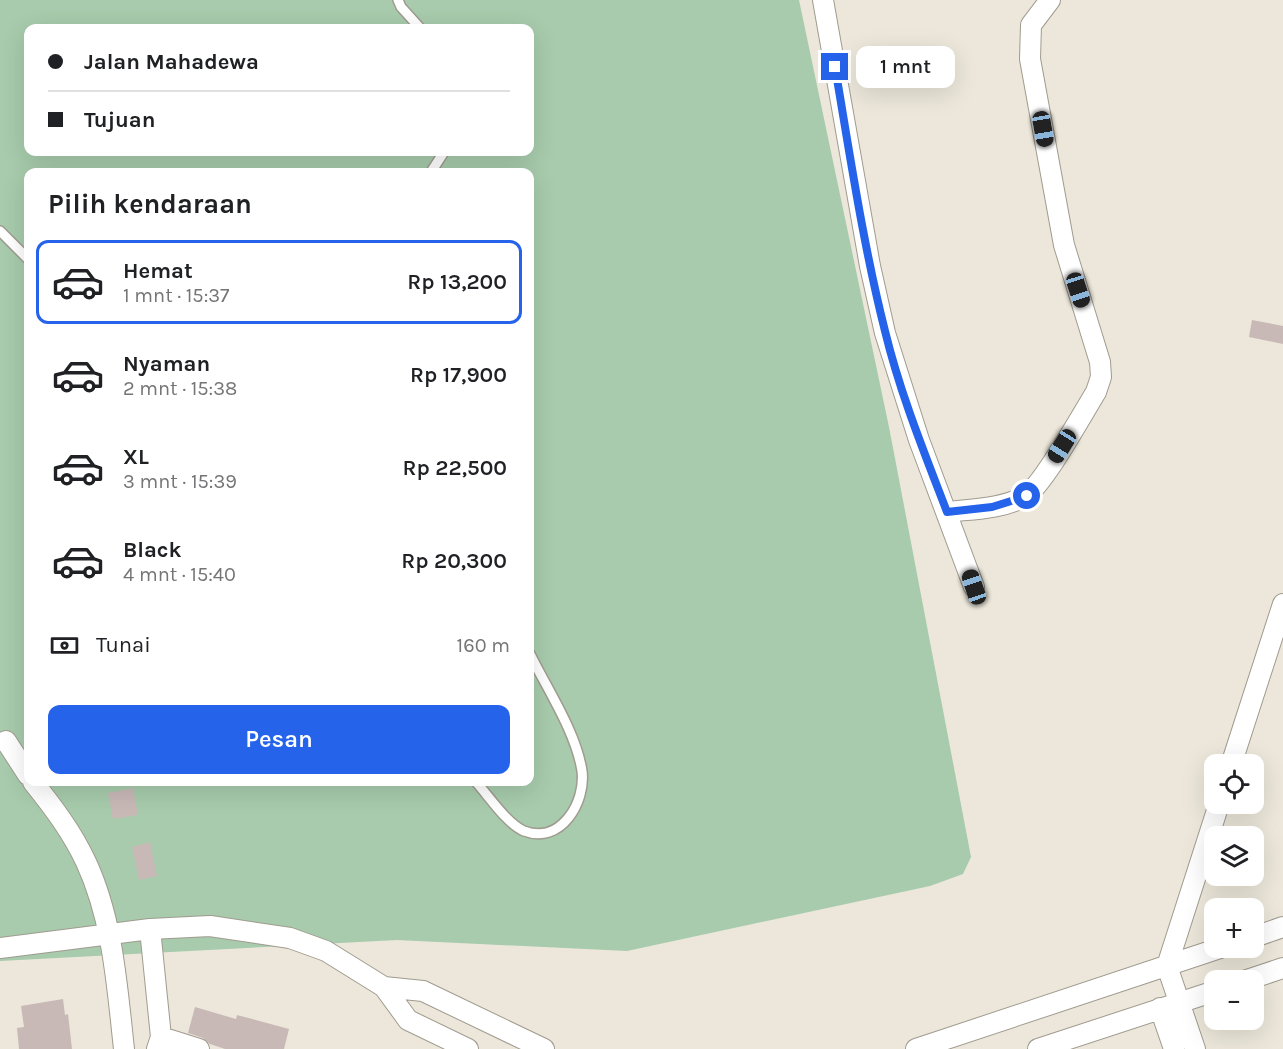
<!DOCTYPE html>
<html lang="id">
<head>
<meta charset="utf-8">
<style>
	body { margin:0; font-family:Karla,sans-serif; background:#f6f6f6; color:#202124; height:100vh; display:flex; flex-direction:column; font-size:22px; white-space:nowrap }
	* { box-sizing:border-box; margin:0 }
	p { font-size:20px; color:#757577 }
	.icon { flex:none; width:33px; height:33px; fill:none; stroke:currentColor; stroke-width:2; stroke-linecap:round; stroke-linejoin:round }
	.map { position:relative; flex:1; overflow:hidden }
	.panel { position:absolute; left:24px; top:168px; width:510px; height:618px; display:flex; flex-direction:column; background:#fff; border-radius:12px; box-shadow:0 6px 24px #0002 }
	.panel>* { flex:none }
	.guide { position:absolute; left:24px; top:24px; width:510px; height:132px; border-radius:12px; box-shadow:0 6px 24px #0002; display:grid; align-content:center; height:132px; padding:0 24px; background:#fff }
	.tools { position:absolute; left:1204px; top:754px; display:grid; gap:12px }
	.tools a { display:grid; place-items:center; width:60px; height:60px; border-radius:12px; background:#fff; box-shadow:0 6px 24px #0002; font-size:30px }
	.end { position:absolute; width:27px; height:27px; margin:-14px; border:8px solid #2563eb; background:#fff; box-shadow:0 0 0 3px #fff }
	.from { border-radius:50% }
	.bubble { position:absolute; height:42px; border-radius:12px; background:#fff; box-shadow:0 6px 24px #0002; font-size:20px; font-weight:600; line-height:42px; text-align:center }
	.car { position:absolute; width:18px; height:36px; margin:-18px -9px; border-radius:8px; box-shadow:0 0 4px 2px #0007; background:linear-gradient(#222 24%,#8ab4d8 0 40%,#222 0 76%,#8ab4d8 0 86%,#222 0) }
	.guide b { display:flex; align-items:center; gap:21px; height:57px; font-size:22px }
	.guide b+b { border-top:2px solid #e0e0e0 }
	.guide i { width:15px; height:15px; background:#202124 }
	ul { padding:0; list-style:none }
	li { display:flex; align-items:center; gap:18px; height:84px; margin:0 12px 9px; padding:0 12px; border:3px solid transparent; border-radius:12px }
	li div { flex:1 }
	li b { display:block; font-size:22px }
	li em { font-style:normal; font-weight:600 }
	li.on { border-color:#2563eb }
	li>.icon { width:54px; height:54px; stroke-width:1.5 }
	h2 { padding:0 24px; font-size:27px; line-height:72px }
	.pay { display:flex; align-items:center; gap:15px; height:66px; padding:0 24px; font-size:22px }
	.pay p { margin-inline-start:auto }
	.button { display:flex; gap:12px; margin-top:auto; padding:12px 24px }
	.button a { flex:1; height:69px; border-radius:12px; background:#2563eb; color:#fff; font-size:24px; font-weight:600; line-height:69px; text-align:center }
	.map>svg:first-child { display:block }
	.green { fill:#a7cbac; fill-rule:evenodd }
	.building { fill:#c8b9b7 }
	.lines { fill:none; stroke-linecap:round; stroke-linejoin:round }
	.lane-casing { stroke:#a09b8f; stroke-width:12 }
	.street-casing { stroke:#a09b8f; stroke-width:22 }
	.lane { stroke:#fff; stroke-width:9 }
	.street { stroke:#fff; stroke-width:20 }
	.route { stroke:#2563eb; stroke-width:8 }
</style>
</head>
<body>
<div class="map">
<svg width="1283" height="1049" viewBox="0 0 1283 1049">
	<rect width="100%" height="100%" fill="#ece7da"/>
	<path class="green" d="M0 0H799L889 427 971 857 963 874 930 886 627 951 397 940 0 961ZM28 28H530V152H28ZM28 172H530V782H28Z"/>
	<path class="building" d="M1252 320 1283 326V344L1249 337Z
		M133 788 138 815 113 819 108 793Z
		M150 842 157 876 139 880 132 847Z
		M63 999 65 1015 68 1014 72 1049H19L17 1028 24 1027 21 1006Z
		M195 1007 236 1019 237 1015 289 1029 284 1049H225L210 1044 203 1038 188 1033Z"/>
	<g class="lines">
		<defs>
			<path id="lane" d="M398 0 401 7 420 28
				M431 172 444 152
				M0 231 28 259
				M476 782C488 795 507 824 524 831 561 845 586 802 582 771 576 732 547 689 530 654"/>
			<path id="street" d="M823 0 870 266 885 333 919 440 974 587
				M947 512C972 509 1003 509 1025 496 1042 487 1083 413 1096 392L1101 377 1100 362 1064 245 1030 59 1031 25 1050 0
				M6 741 28 775
				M1231 765 1283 604
				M33 782C53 807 72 832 86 862 113 920 117 986 124 1049
				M150 929 161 1037 157 1049
				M1254 937 1283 927
				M0 948 150 929 210 926 290 938 326 951 384 987 408 1020 468 1049
				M1244 981 1283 968
				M384 987 423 991 544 1049
				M1160 1008 1174 1049
				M161 1037 199 1049
				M916 1049 1220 948
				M1038 1049 1215 991
				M1195 1049 1167 966 1219 804"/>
		</defs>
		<use href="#lane" class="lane-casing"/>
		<use href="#street" class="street-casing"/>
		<use href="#lane" class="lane"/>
		<use href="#street" class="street"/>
	</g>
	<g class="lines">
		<path class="route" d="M835 67C850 155 863 244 885 331 900 393 924 452 947 512L992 507 1027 496"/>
	</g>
</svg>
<div class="tools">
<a><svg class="icon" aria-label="locate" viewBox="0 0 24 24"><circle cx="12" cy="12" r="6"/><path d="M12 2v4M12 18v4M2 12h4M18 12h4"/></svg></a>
<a><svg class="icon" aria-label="layers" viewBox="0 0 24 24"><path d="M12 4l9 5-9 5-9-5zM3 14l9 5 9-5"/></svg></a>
<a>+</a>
<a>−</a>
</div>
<i class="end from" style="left:1027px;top:496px"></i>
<i class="end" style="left:835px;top:67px"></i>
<div class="bubble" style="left:856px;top:46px;width:99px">1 mnt</div>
<i class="car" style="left:1043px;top:129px;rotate:170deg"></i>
<i class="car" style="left:1078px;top:290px;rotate:162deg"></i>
<i class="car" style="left:1062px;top:446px;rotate:212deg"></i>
<i class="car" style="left:974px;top:587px;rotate:341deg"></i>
<div class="guide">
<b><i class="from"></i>Jalan Mahadewa</b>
<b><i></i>Tujuan</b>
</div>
<section class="panel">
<h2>Pilih kendaraan</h2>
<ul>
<li class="on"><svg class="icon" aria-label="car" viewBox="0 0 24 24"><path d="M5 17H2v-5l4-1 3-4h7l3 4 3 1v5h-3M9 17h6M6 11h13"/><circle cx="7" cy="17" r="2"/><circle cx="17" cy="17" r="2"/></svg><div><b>Hemat</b><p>1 mnt · 15:37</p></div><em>Rp 13,200</em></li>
<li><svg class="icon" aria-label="car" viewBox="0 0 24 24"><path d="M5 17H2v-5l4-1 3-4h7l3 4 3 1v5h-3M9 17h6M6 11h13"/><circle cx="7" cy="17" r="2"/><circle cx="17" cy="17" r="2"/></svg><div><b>Nyaman</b><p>2 mnt · 15:38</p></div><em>Rp 17,900</em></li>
<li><svg class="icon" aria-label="car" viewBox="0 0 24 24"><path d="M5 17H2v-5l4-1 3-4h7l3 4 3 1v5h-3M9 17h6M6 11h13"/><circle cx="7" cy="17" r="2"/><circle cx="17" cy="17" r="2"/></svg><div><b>XL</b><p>3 mnt · 15:39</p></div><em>Rp 22,500</em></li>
<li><svg class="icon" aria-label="car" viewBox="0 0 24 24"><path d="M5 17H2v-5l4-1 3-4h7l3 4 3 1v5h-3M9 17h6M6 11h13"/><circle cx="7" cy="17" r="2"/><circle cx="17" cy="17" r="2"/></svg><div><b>Black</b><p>4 mnt · 15:40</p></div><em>Rp 20,300</em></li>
</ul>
<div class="pay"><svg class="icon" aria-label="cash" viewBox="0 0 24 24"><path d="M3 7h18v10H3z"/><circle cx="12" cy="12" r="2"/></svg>Tunai<p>160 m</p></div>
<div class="button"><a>Pesan</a></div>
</section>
</div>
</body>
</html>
